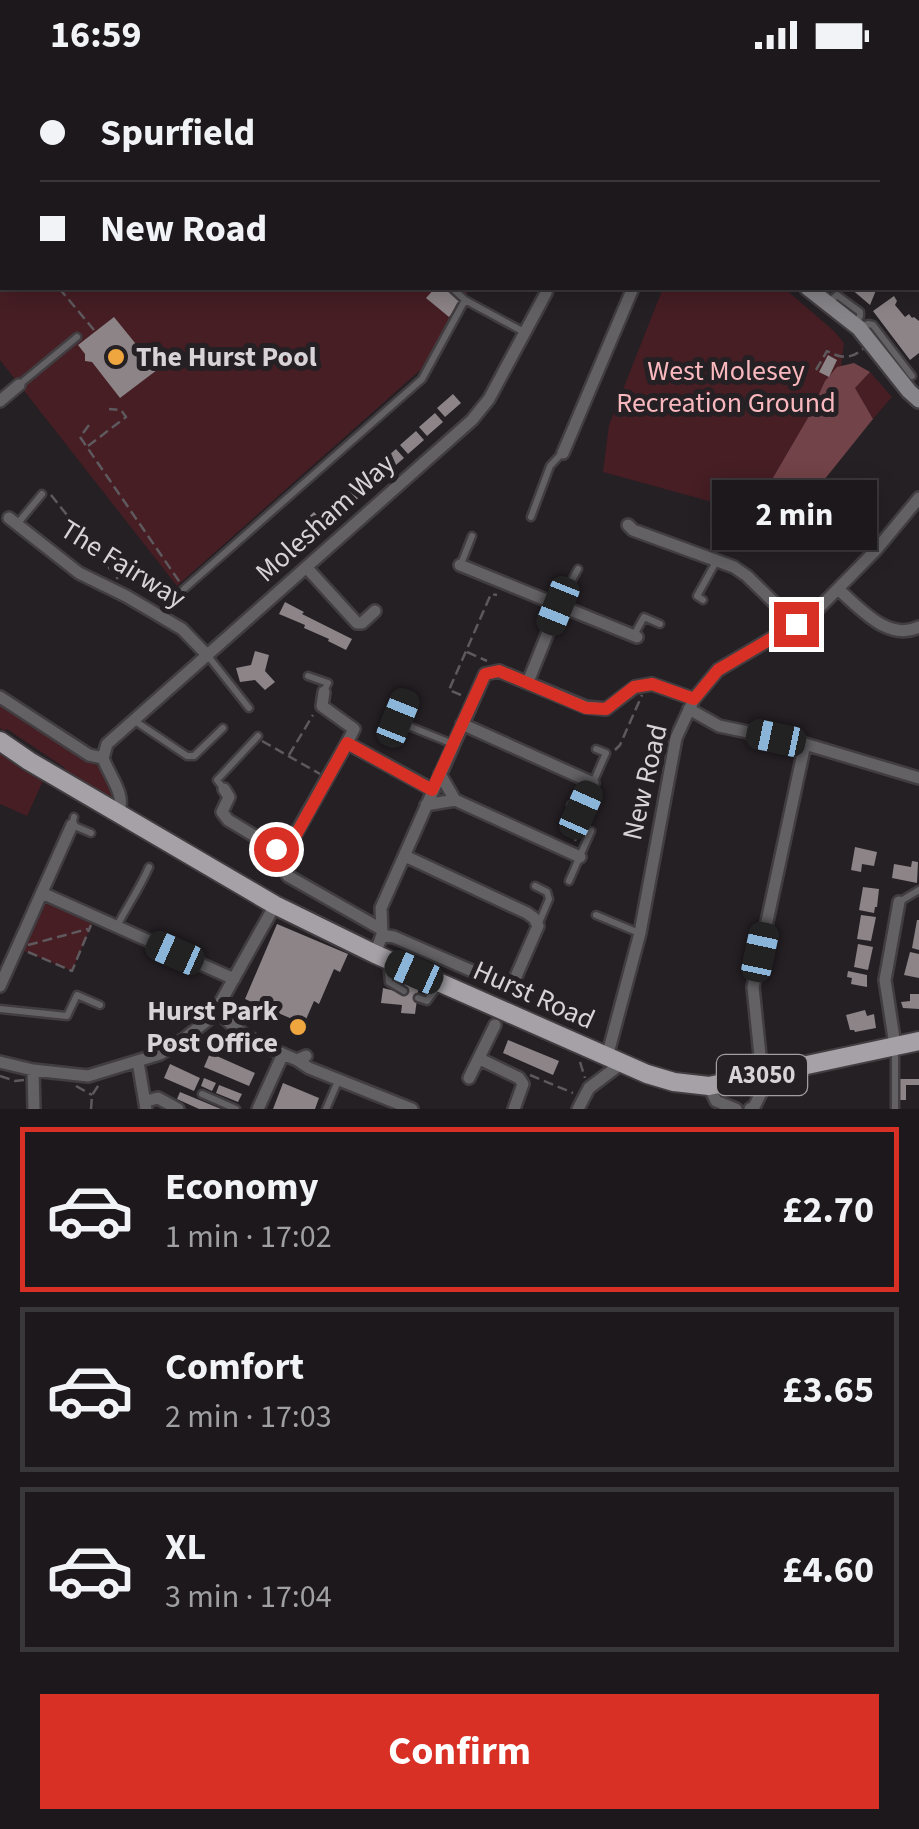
<!DOCTYPE html>
<html lang="en">
<head>
<meta charset="utf-8">
<style>
	body { margin:0; font-family:"Source Sans 3",sans-serif; background:#252124; color:#f1f3f6; height:100vh; display:flex; flex-direction:column; font-size:38px; white-space:nowrap }
	* { box-sizing:border-box; margin:0 }
	p { font-size:32px; color:#a0a0a3 }
	.icon { flex:none; width:55px; height:55px; fill:none; stroke:currentColor; stroke-width:2; stroke-linecap:round; stroke-linejoin:round }
	.map { position:relative; height:1039px; overflow:hidden }
	.sheet { display:flex; flex-direction:column; background:#1c181b; flex:1 }
	.sheet>* { flex:none }
	.hud { position:absolute; left:0px; top:0px; width:920px; height:220px; box-shadow:0 5px 25px #0003,0 0 0 2px #3a373a; display:grid; align-content:center; height:220px; padding:0 40px; background:#1c181b }
	.end { position:absolute; width:45px; height:45px; margin:-22px; border:12px solid #d93025; background:#fff; box-shadow:0 0 0 5px #fff }
	.from { border-radius:50% }
	.bubble { position:absolute; height:70px; border-radius:0px; background:#1c181b; box-shadow:0 5px 25px #0003,0 0 0 2px #3a373a; font-size:32px; font-weight:700; line-height:70px; text-align:center }
	.car { position:absolute; width:30px; height:60px; margin:-30px -15px; border-radius:12px; box-shadow:0 0 8px 2px #0007; background:linear-gradient(#222 24%,#8ab4d8 0 40%,#222 0 76%,#8ab4d8 0 86%,#222 0) }
	.hud b { display:flex; align-items:center; gap:35px; height:95px; font-size:38px }
	.hud b+b { border-top:2px solid #3a373a }
	.hud i { width:25px; height:25px; background:#f1f3f6 }
	ul { padding:18px 0 0; list-style:none }
	li { display:flex; align-items:center; gap:30px; height:165px; margin:0 20px 15px; padding:0 20px; border:5px solid #3a373a; border-radius:0px }
	li div { flex:1 }
	li b { display:block; font-size:38px }
	li em { font-style:normal; font-weight:700 }
	li.on { border-color:#d93025 }
	li>.icon { width:90px; height:90px; stroke-width:1.5 }
	.cta { display:flex; gap:20px; margin-top:auto; padding:20px 40px }
	.cta a { flex:1; height:115px; border-radius:0px; background:#d93025; color:#fff; font-size:40px; font-weight:700; line-height:115px; text-align:center }
	.status { display:flex; justify-content:space-between; align-items:center; height:70px; padding:0 50px; background:#1c181b; direction:ltr }
	.status svg { height:28px; fill:currentColor }
	.map>svg:first-child { display:block }
	.green { fill:#461e24 }
	.forest { fill:#724349 }
	.building { fill:#8c8487 }
	.lines { fill:none; stroke-linecap:round; stroke-linejoin:round }
	.service-casing { stroke:#413d40; stroke-width:11 }
	.minor-casing { stroke:#413d40; stroke-width:16 }
	.secondary-casing { stroke:#413d40; stroke-width:20 }
	.primary-casing { stroke:#413d40; stroke-width:22 }
	.path { stroke:#5e595d; stroke-width:2.5; stroke-dasharray:10 5; stroke-linecap:butt }
	.service { stroke:#636164; stroke-width:6 }
	.minor { stroke:#636164; stroke-width:11 }
	.secondary { stroke:#88858a; stroke-width:15 }
	.primary { stroke:#a5a1a7; stroke-width:18 }
	.route { stroke:#d93025; stroke-width:12 }
	.poi-dot { fill:#f0a63f; stroke:#252024; stroke-width:4 }
	.labels { text-anchor:middle; dominant-baseline:central; stroke-width:10; stroke-linejoin:round; paint-order:stroke }
	.shield { fill:#252024; stroke:#a29da1; stroke-width:2.5 }
	.shield-label { font-size:25px; font-weight:bold; fill:#d7d3d6 }
	.poi-label { font-size:28px; font-weight:bold; fill:#d7d3d6; stroke:#252024; text-anchor:start }
	.park-label { font-size:28px; fill:#f9b7be; stroke:#252024 }
	.street-label { font-size:28px; fill:#d7d3d6; stroke:#252024 }
</style>
</head>
<body>
<div class="status"><b>16:59</b><svg viewBox="0 0 49 12"><path d="M0 12V9h3v3zM5 12V6h3v6zM10 12V3h3v9zM15 12V0h3v12zM26 1h20v11H26zM47 4h2v5h-2z"/></svg></div>
<div class="map">
<svg width="919" height="1039" viewBox="0 0 919 1039">
	<rect width="100%" height="100%" fill="#252024"/>
	<path class="green" d="M2 207V218H472L465 226 427 294 177 516 0 290V209Z
		M663 218H784L834 261 844 273 841 297 760 445 603 402 609 355Z
		M870 302 892 327 873 349 854 318Z
		M0 632 99 697 113 728 108 730 64 701 65 698 7 659 4 661 0 658Z
		M0 683 43 711 27 746 0 734Z
		M46 832 92 854 72 901 24 881Z"/>
	<path class="forest" d="M854 293 870 302 855 318 873 349 804 435 798 463 786 467 760 445 741 439 759 432 809 346 825 311 837 297Z"/>
	<path class="building" d="M435 218H444L461 231 449 247 426 228Z
		M850 218H877L870 235Z
		M894 226 897 231 895 235 905 247 909 244 912 248 914 247 919 251V283L910 290 873 241Z
		M114 247 157 300 120 328 92 292 85 291V284L78 275Z
		M828 285 837 290 829 307 819 302Z
		M453 324 461 333 445 347 437 338Z
		M435 343 443 352 427 366 419 357Z
		M416 361 424 370 408 384 400 375Z
		M396 379 404 388 388 402 380 393Z
		M376 396 384 405 368 419 360 410Z
		M356 414 364 423 348 437 341 428Z
		M337 431 345 440 329 454 321 445Z
		M314 442 325 454 307 470 299 461 307 454 304 451Z
		M295 465 303 474 287 488 279 479Z
		M285 532 304 542 302 544 352 569 346 580 328 571 329 569 304 558 305 555 279 544Z
		M255 581 269 585 265 601 275 612 265 620 255 610 240 612 236 598 251 595Z
		M855 777 877 782 874 796 862 794 861 802 851 800Z
		M912 791 918 792 917 813 892 808 894 794 911 797Z
		M863 817 879 819 877 837H875L874 843 859 840Z
		M861 845 876 847 871 871 857 869Z
		M917 850H919V880L912 878Z
		M277 854 348 884 340 902 334 899 319 934 314 931 304 954 245 929Z
		M858 874 873 877 868 900 854 897Z
		M910 882 919 884V908L904 905Z
		M848 901 867 905V917L851 914 852 908 847 907Z
		M405 913 419 915 415 944 401 943 402 935 381 933 383 918 403 923Z
		M910 924H919V939L903 938 901 932 910 931Z
		M865 940 867 946 874 944 876 958 855 962 854 960H850L846 945Z
		M508 970 559 991 553 1005 503 983Z
		M210 983 255 1003 249 1016 204 997Z
		M170 994 200 1008 194 1021 164 1008Z
		M204 1008 216 1013 212 1021 201 1016Z
		M900 1009H919V1015H906V1030H900Z
		M283 1013 319 1028 315 1039H273Z
		M219 1015 242 1024 238 1032 216 1023Z
		M180 1022 221 1039H199L177 1029Z"/>
	<g class="lines">
		<defs>
			<path id="service" d="M763 0V2
				M244 2 247 0
				M0 45 2 43
				M0 205 2 203
				M452 218 465 230
				M829 232 837 225 860 242V246L856 253
				M859 258 868 254 873 255 912 306
				M20 314 77 267
				M531 447 550 396 562 383
				M18 453 42 424
				M461 494 472 466
				M703 530 697 526 717 490
				M559 534 578 499
				M161 546 171 532 184 519 422 309 465 230 524 262
				M634 565 644 547 660 554
				M208 586 249 638
				M308 606 328 613 324 621
				M407 626 398 647 411 657 453 674
				M135 651 187 686H194L223 658
				M223 718 217 710 258 666
				M571 735 581 740 606 683 596 679
				M74 747 72 755 91 763
				M569 811 591 761
				M535 816 547 822 549 829 538 855
				M899 832 919 820
				M596 845 639 863
				M117 856C128 835 140 818 149 797
				M387 891 389 912 404 921
				M418 928 427 931 439 915
				M0 939 67 946 77 925 100 935
				M895 980V1039
				M202 1024 236 1039
				M326 1039 339 1009"/>
			<path id="minor" d="M41 0 43 2
				M377 0 379 2
				M547 0 549 2
				M139 2 142 0
				M918 32 919 33
				M0 119 2 117
				M918 167H919
				M0 331 19 315
				M563 383 633 218
				M9 448 79 503 126 526 182 559 208 586
				M628 455 633 460 734 497 747 506 796 554
				M460 495 637 567
				M307 498 357 553H362L375 541
				M839 520C860 538 888 572 919 557
				M528 612 559 535
				M324 622 322 636 354 659 347 673
				M0 627 89 685 103 688
				M689 639 719 656 805 674 919 708
				M462 654 593 713
				M103 688 107 674 472 350 489 329 546 223 547 218
				M103 688C109 706 127 725 118 744
				M440 704 455 730
				M224 719 229 727 222 742 228 750 276 779 288 806 381 859
				M426 735 455 730 580 787
				M281 790 347 673 433 720
				M42 823 234 909
				M382 865 394 867 502 914 509 915 514 911 538 856 534 848 527 843 405 786
				M375 884 382 865 381 838 485 604 499 601 586 637 606 639 635 617 652 614 694 629
				M0 916 72 755
				M219 941C236 965 270 979 297 990L306 986
				M895 975 885 910 899 832
				M607 987 640 863 676 668 694 629 718 600 796 554 819 538 876 480 919 428
				M480 989 519 1008 523 1014 514 1039
				M297 990 309 998 412 1039
				M0 992 33 1000 88 1006 160 984 184 969 219 941V935L275 835
				M138 992 146 1039
				M33 1000 34 1039
				M469 1008 495 955
				M709 1016 716 1031 736 1039
				M146 1031 158 1028 178 1039
				M258 1039 283 984
				M578 1039 589 1018 622 993
				M750 1039 754 1037 762 1021V1005L753 917 805 674"/>
			<path id="secondary" d="M593 0 595 2
				M808 218 859 258 909 321 919 330"/>
			<path id="primary" d="M0 671 29 691 275 835 375 884 647 1004 674 1012 709 1016 919 971"/>
		</defs>
		<use href="#service" class="service-casing"/>
		<use href="#minor" class="minor-casing"/>
		<use href="#secondary" class="secondary-casing"/>
		<use href="#primary" class="primary-casing"/>
		<path class="path" d="M17 0 19 2
			M699 0 702 2
			M716 2 718 0
			M59 218 94 260
			M816 300 827 281C840 288 850 290 863 279
			M89 355 80 367 181 514
			M88 376 126 347 121 340 109 339
			M51 425 118 509
			M467 582 487 591
			M461 625 449 620 491 524 497 525
			M262 671 320 704
			M615 680 620 675 642 625
			M289 685 313 645
			M575 771 585 746
			M28 875 88 859
			M28 882 72 901 91 855
			M580 992 585 1008
			M530 1005 573 1023
			M0 1006 15 1011 24 1010
			M76 1016 92 1025
			M91 1039 92 1025 100 1013"/>
		<use href="#service" class="service"/>
		<use href="#minor" class="minor"/>
		<use href="#secondary" class="secondary"/>
		<use href="#primary" class="primary"/>
	</g>
	<g class="lines">
		<path class="route" d="M276 779 282 790 347 673 432 720 485 604 499 601 586 638 606 639 634 617 652 614 694 629 718 600 796 554"/>
	</g>
	<g class="poi-dot">
		<circle cx="116" cy="287" r="10"/>
		<circle cx="298" cy="957" r="10"/>
	</g>
	<g class="labels">
		<rect class="shield" x="717" y="985" width="90" height="40" rx="8"/>
		<g class="shield-label">
			<text x="762" y="1005">A3050</text>
		</g>
		<g class="poi-label">
			<text x="136" y="287">The Hurst Pool</text>
			<text x="278" y="941" text-anchor="end">Hurst Park<tspan x="278" dy="32">Post Office</tspan></text>
		</g>
		<g class="park-label">
			<text x="726" y="301">West Molesey<tspan x="726" dy="32">Recreation Ground</tspan></text>
		</g>
		<g class="street-label">
			<text transform="translate(325 448) rotate(-42)">Molesham Way</text>
			<text transform="translate(123 494) rotate(32)">The Fairway</text>
			<text transform="translate(645 712) rotate(-77)">New Road</text>
			<text transform="translate(534 925) rotate(24)">Hurst Road</text>
		</g>
	</g>
</svg>
<i class="end from" style="left:276px;top:779px"></i>
<i class="end" style="left:796px;top:554px"></i>
<div class="bubble" style="left:712px;top:410px;width:165px">2 min</div>
<i class="car" style="left:558px;top:536px;rotate:202deg"></i>
<i class="car" style="left:398px;top:648px;rotate:22deg"></i>
<i class="car" style="left:776px;top:668px;rotate:282deg"></i>
<i class="car" style="left:581px;top:740px;rotate:24deg"></i>
<i class="car" style="left:760px;top:882px;rotate:12deg"></i>
<i class="car" style="left:175px;top:883px;rotate:294deg"></i>
<i class="car" style="left:414px;top:902px;rotate:294deg"></i>
<div class="hud">
<b><i class="from"></i>Spurfield</b>
<b><i></i>New Road</b>
</div>
</div>
<section class="sheet">
<ul>
<li class="on"><svg class="icon" aria-label="car" viewBox="0 0 24 24"><path d="M5 17H2v-5l4-1 3-4h7l3 4 3 1v5h-3M9 17h6M6 11h13"/><circle cx="7" cy="17" r="2"/><circle cx="17" cy="17" r="2"/></svg><div><b>Economy</b><p>1 min · 17:02</p></div><em>£2.70</em></li>
<li><svg class="icon" aria-label="car" viewBox="0 0 24 24"><path d="M5 17H2v-5l4-1 3-4h7l3 4 3 1v5h-3M9 17h6M6 11h13"/><circle cx="7" cy="17" r="2"/><circle cx="17" cy="17" r="2"/></svg><div><b>Comfort</b><p>2 min · 17:03</p></div><em>£3.65</em></li>
<li><svg class="icon" aria-label="car" viewBox="0 0 24 24"><path d="M5 17H2v-5l4-1 3-4h7l3 4 3 1v5h-3M9 17h6M6 11h13"/><circle cx="7" cy="17" r="2"/><circle cx="17" cy="17" r="2"/></svg><div><b>XL</b><p>3 min · 17:04</p></div><em>£4.60</em></li>
</ul>
<div class="cta"><a>Confirm</a></div>
</section>
</body>
</html>
